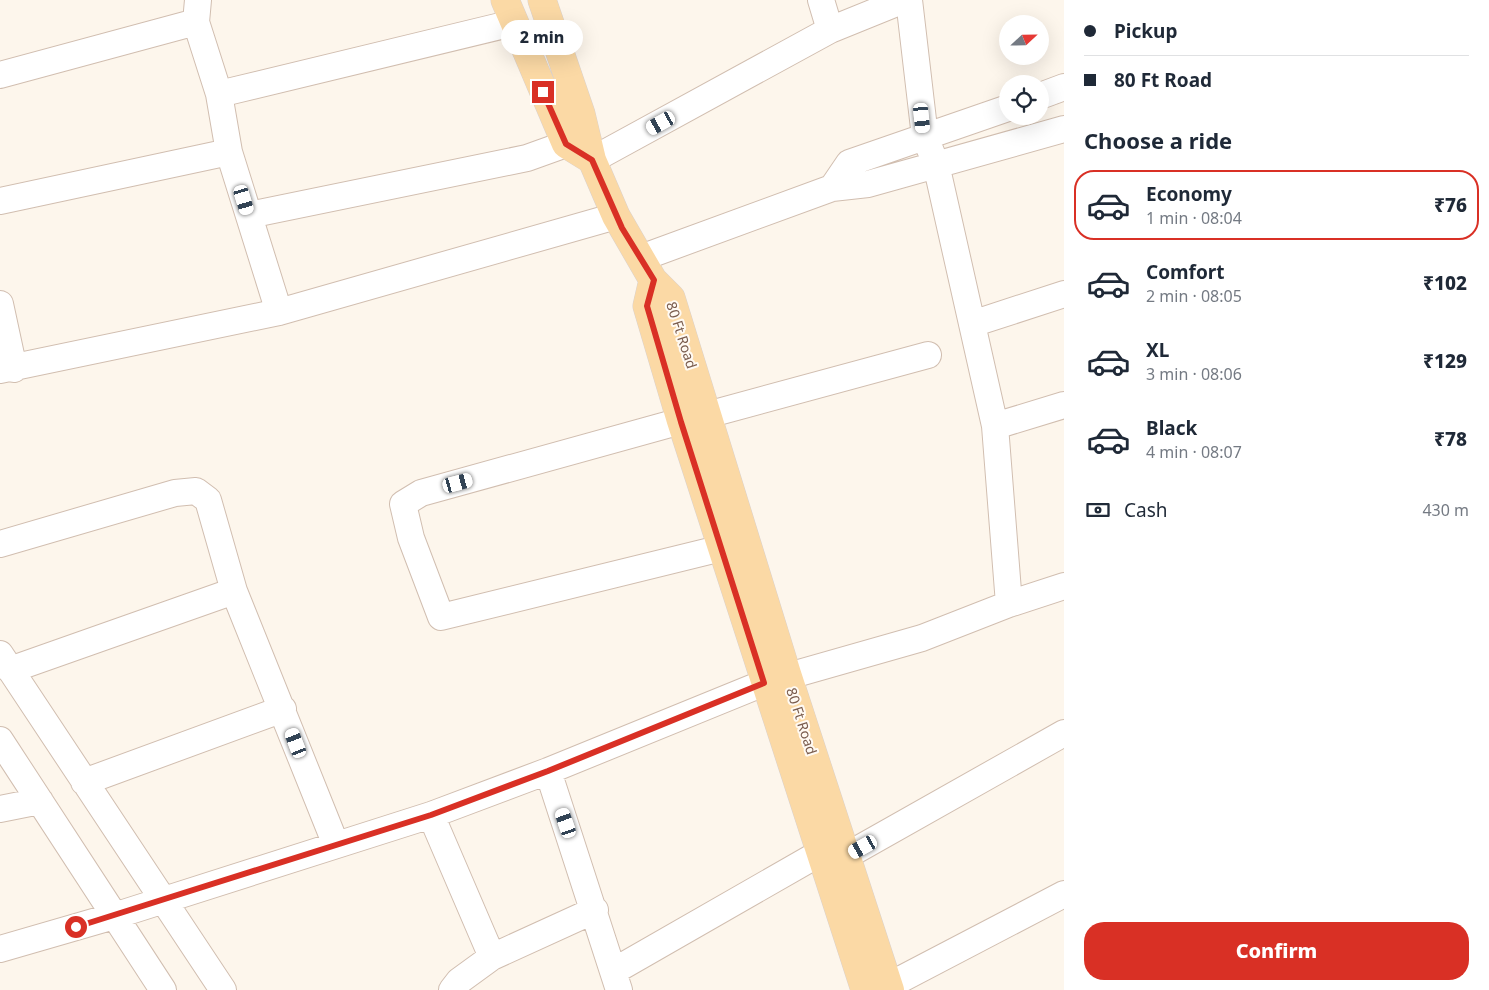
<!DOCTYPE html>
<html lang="en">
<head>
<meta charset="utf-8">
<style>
	body { margin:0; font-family:"Noto Sans",sans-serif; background:#f2f2f3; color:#1f2937; height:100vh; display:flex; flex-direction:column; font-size:19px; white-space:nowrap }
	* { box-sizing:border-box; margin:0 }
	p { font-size:16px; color:#747a83 }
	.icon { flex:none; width:28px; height:28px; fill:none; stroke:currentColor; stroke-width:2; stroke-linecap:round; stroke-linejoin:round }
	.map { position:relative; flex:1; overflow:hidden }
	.panel { display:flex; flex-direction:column; background:#fff; width:425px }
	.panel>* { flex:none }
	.banner { display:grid; align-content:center; height:110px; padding:0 20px; background:#fff }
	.needle { width:32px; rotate:68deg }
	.tools { position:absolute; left:999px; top:15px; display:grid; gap:10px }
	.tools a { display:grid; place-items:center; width:50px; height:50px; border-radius:50%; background:#fff; box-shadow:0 5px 20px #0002; font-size:25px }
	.end { position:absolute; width:22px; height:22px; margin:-11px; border:6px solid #d93025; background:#fff; box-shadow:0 0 0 2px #fff }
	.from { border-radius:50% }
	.bubble { position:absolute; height:35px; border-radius:18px; background:#fff; box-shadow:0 5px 20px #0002; font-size:16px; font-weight:800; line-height:35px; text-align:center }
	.car { position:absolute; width:15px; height:30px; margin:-15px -8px; border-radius:6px; box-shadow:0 0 4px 1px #0007; background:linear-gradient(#fff 24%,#345 0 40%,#fff 0 76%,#345 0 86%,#fff 0) }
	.banner b { display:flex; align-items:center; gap:18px; height:48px; font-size:19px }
	.banner b+b { border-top:1px solid #e0e1e3 }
	.banner i { width:12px; height:12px; background:#1f2937 }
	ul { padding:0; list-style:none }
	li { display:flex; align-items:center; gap:15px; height:70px; margin:0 10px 8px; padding:0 10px; border:2px solid transparent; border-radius:20px }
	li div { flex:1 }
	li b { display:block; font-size:19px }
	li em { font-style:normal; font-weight:800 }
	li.active { border-color:#d93025 }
	li>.icon { width:45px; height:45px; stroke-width:1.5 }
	h2 { padding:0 20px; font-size:22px; line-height:60px }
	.pay { display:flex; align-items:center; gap:12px; height:55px; padding:0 20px; font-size:19px }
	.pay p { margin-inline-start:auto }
	.action { display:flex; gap:10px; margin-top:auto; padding:10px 20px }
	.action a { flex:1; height:58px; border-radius:20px; background:#d93025; color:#fff; font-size:20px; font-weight:800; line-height:58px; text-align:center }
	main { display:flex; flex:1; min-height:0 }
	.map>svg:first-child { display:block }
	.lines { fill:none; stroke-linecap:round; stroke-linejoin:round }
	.minor-casing { stroke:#d1beb0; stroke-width:28 }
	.major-casing { stroke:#dad1cd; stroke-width:29 }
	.minor { stroke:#fff; stroke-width:26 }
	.major { stroke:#fbd9a5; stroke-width:28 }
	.route { stroke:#d93025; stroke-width:6 }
	.labels { text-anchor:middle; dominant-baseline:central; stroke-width:4; stroke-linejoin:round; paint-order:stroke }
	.street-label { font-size:14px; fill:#7a5c4d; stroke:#fffaf3 }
</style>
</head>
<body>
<main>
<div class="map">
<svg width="1064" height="990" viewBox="0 0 1064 990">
	<rect width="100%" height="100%" fill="#fdf6ec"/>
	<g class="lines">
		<defs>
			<path id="minor" d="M198 0 196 22 219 94 229 152 279 312
				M909 0 925 137 936 164 995 426 1009 604
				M830 30 904 0
				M0 75 196 22
				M219 94 513 23
				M1040 96 1064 87
				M592 160 830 30 821 0
				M832 188 849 163 1008 108
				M0 201 229 152
				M249 215 527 158 566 144
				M641 258 832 188 868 184 1064 129
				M0 304 14 369
				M972 324 1064 294
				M0 370 279 312 616 216
				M707 415 928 355
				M681 421 421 493 403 504 411 538 441 617 722 548
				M995 426 1064 405
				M0 544 175 493 196 491 208 500 234 591 336 845
				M0 654 223 990
				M10 670 234 591
				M0 740 163 990
				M548 771 619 990
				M84 782 283 709
				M0 809 40 801
				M431 815 492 957 459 981 452 990
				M846 856 1064 733
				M0 949 114 916 431 815 548 771 764 683 922 638 1009 604 1064 586
				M492 957 595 910
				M614 971 820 853
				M888 986 1064 894"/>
			<path id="major" d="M505 0 566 144 592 160
				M542 0 581 114 592 160 616 216 653 280 671 298 787 674 890 990
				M653 280 647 306 681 421 865 990"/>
		</defs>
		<use href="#minor" class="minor-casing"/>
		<use href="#major" class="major-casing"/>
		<use href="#minor" class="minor"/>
		<use href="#major" class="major"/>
	</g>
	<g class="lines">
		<path class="route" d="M76 927 431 815 548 771 764 683 681 422 647 306 654 280 622 228 592 160 566 144 543 92"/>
	</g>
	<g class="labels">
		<g class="street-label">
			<text transform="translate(682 335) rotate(72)">80 Ft Road</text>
			<text transform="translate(802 721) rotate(72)">80 Ft Road</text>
		</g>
	</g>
</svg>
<div class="tools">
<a><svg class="needle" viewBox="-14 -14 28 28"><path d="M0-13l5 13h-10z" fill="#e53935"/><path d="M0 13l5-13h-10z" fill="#747a83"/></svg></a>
<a><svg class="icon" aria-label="locate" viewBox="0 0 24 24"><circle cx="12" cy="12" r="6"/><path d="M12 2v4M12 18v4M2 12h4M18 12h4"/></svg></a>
</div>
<i class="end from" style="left:76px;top:927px"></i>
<i class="end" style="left:543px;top:92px"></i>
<div class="bubble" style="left:501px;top:20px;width:82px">2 min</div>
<i class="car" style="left:922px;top:118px;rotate:174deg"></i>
<i class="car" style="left:661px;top:123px;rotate:241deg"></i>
<i class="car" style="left:244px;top:200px;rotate:163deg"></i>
<i class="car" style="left:458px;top:483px;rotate:75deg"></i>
<i class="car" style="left:296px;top:743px;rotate:339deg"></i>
<i class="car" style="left:566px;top:823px;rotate:341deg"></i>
<i class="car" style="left:863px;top:847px;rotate:241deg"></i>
</div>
<section class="panel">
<div class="banner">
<b><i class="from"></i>Pickup</b>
<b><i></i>80 Ft Road</b>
</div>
<h2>Choose a ride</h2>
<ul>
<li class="active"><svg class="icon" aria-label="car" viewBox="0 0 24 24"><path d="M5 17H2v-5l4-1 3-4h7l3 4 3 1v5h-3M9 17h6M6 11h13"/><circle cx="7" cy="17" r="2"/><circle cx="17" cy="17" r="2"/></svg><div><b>Economy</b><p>1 min · 08:04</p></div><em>₹76</em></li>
<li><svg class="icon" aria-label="car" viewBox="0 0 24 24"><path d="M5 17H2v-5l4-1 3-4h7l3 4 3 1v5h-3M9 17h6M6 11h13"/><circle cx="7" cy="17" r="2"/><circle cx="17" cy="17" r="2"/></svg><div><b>Comfort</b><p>2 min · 08:05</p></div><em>₹102</em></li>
<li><svg class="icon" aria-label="car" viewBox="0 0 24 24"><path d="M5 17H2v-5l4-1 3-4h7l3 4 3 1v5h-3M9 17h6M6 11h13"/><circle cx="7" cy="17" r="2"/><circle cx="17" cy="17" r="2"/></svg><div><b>XL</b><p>3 min · 08:06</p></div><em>₹129</em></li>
<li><svg class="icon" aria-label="car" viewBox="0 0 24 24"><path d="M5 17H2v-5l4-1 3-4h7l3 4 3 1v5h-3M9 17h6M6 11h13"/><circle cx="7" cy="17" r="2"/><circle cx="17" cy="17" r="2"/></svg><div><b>Black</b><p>4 min · 08:07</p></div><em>₹78</em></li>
</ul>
<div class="pay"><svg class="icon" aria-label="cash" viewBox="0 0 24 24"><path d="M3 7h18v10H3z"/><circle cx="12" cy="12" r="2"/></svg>Cash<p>430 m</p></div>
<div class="action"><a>Confirm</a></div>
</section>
</main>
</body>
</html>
